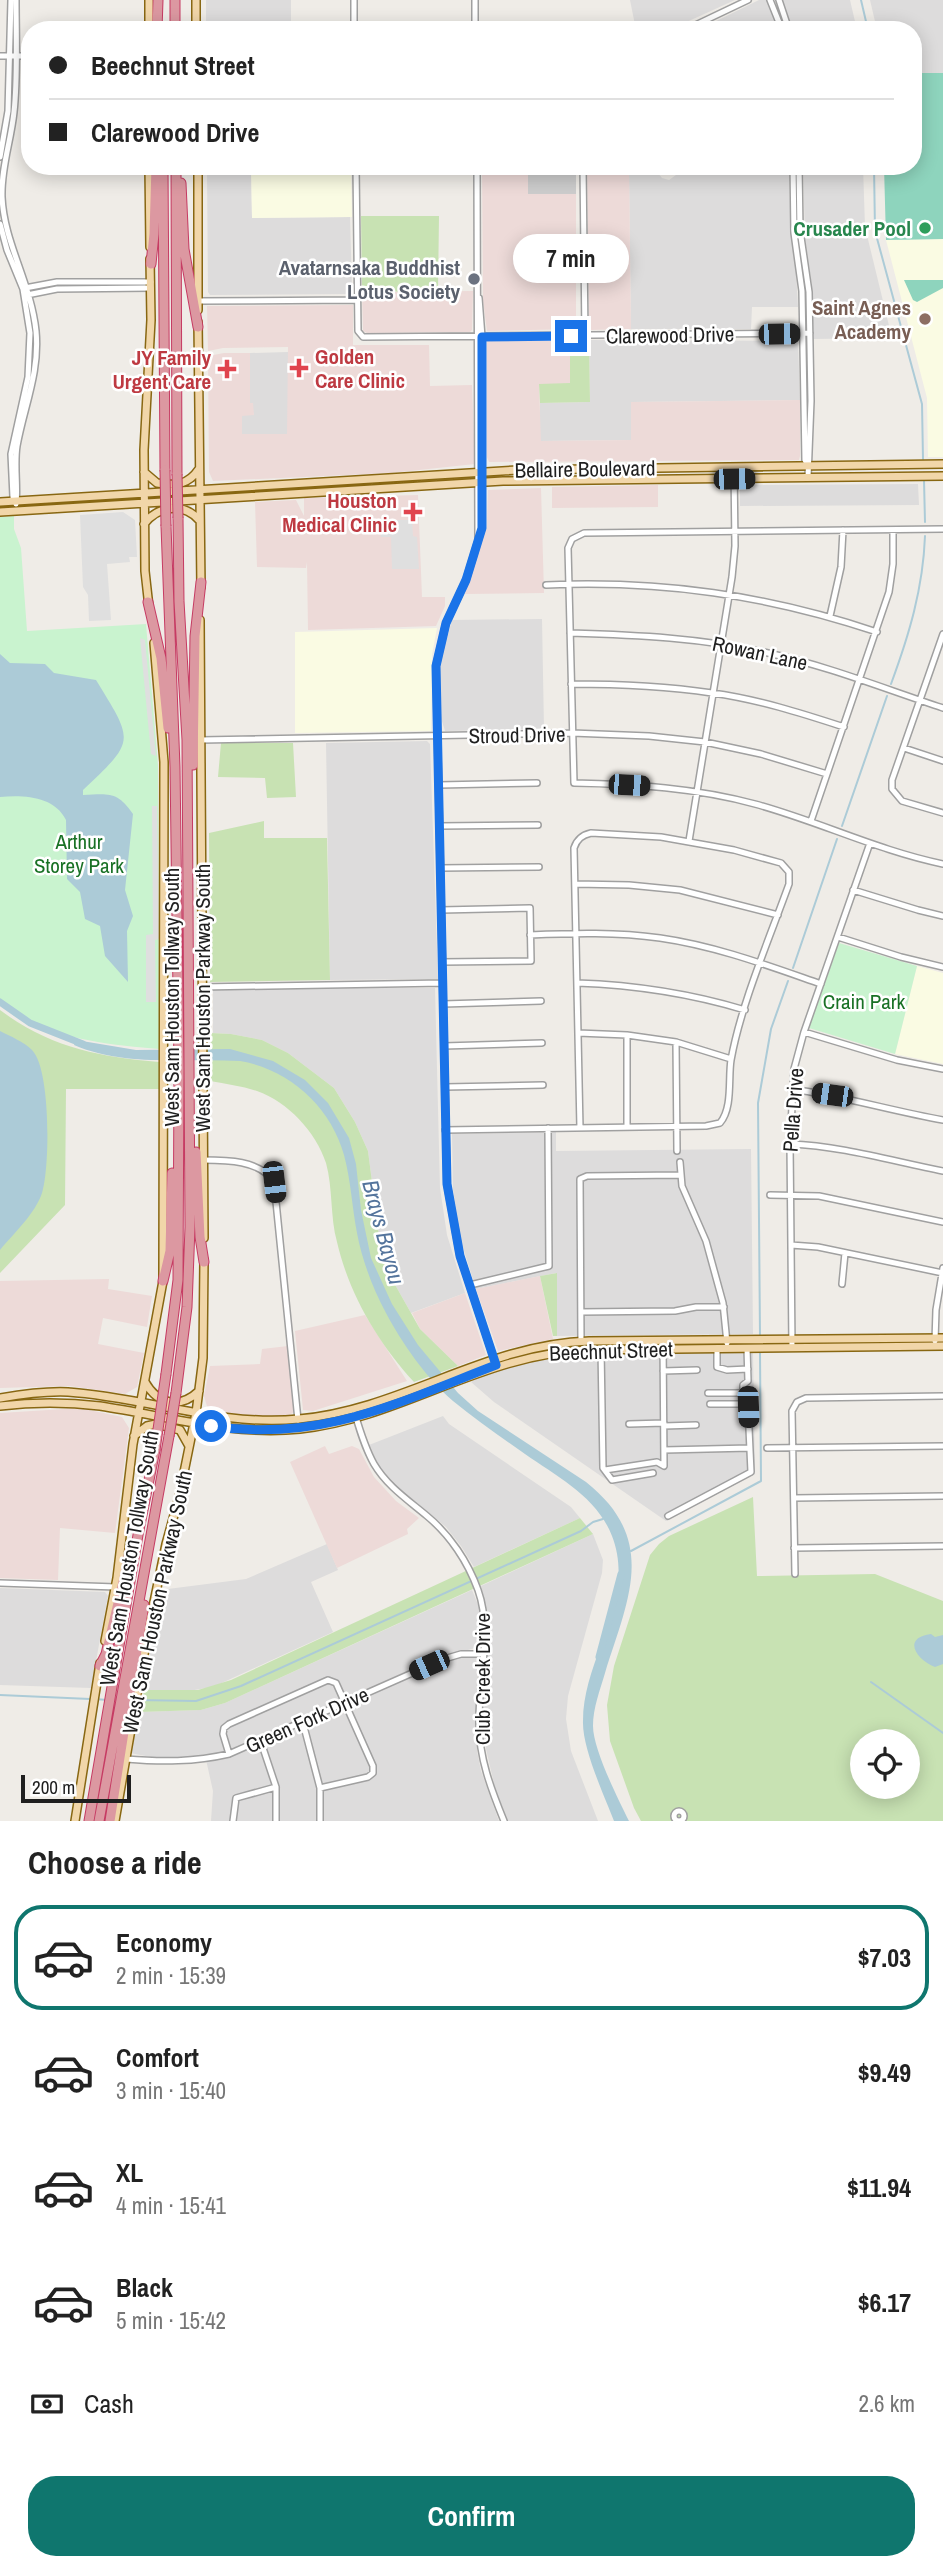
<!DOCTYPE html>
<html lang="en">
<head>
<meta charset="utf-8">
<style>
	body { margin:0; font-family:"Archivo Narrow",sans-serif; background:#f2f2f2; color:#222; height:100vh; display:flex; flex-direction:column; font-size:26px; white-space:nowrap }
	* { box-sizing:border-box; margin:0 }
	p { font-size:23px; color:#767676 }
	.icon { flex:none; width:38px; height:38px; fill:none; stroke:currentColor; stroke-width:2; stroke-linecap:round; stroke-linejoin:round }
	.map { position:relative; height:1821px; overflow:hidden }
	.side { display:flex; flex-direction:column; background:#fff; flex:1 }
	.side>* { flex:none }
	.hud { position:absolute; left:21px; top:21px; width:901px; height:154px; border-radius:28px; box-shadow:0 4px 18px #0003; display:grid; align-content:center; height:154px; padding:0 28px; background:#fff }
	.fabs { position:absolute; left:850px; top:1729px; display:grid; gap:14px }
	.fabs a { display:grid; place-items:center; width:70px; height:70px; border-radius:50%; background:#fff; box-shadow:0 4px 18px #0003; font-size:35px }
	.scale { position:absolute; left:21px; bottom:18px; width:110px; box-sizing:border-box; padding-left:7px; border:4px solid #1f1f1f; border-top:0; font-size:19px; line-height:24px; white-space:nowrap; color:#1f1f1f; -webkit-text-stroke:5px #fff; paint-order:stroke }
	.end { position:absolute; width:32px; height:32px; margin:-16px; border:9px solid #1a73e8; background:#fff; box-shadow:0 0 0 4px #fff }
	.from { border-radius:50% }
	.bubble { position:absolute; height:49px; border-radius:24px; background:#fff; box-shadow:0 4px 18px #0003; font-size:23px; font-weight:700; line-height:49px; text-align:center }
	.car { position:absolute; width:21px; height:42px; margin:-21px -10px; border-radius:9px; box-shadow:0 0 5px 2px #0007; background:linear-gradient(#222 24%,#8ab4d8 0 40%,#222 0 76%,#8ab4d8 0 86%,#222 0) }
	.hud b { display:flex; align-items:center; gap:24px; height:66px; font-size:26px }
	.hud b+b { border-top:2px solid #e0e0e0 }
	.hud i { width:18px; height:18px; background:#222 }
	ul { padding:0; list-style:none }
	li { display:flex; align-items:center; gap:21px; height:105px; margin:0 14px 10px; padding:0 14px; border:4px solid transparent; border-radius:28px }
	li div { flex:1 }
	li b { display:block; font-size:26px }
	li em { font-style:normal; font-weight:700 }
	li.active { border-color:#0f766e }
	li>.icon { width:63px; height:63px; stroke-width:1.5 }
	h2 { padding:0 28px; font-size:32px; line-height:84px }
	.pay { display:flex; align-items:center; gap:18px; height:77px; padding:0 28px; font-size:26px }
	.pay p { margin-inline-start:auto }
	.button { display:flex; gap:14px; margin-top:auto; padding:14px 28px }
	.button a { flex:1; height:80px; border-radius:28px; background:#0f766e; color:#fff; font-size:28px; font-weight:700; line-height:80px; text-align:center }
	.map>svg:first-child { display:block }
	.residential { fill:#dddcdc }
	.commercial { fill:#eddad8 }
	.education { fill:#fafbe3 }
	.religious { fill:#cdcdcd }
	.grass { fill:#c8e2b3; fill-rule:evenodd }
	.park { fill:#c9f3cf }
	.pitch { fill:#8ed4bd }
	.parking { fill:#dfdfdf }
	.water { fill:#accbd7 }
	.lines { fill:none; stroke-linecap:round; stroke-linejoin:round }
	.stream { stroke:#accbd7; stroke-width:2 }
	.river { stroke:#accbd7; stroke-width:7 }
	.minor-casing { stroke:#a0a0a0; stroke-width:8 }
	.major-casing { stroke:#886712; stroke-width:10 }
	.highway-casing { stroke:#c63b63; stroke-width:11 }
	.minor { stroke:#fff; stroke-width:5 }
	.major { stroke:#f1d6a9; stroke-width:7 }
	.highway { stroke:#dc98a1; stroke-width:9 }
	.highway-bridge-casing { stroke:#c63b63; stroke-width:11; stroke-linecap:butt }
	.highway-bridge { stroke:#dc98a1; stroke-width:9 }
	.route { stroke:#1a73e8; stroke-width:9 }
	.leisure-dot { fill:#2e9e5b; stroke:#fff; stroke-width:2.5 }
	.worship-dot { fill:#6b7280; stroke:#fff; stroke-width:2.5 }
	.education-dot { fill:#8d6e63; stroke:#fff; stroke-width:2.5 }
	.health-dot { fill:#e0444e; stroke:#fff; stroke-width:2.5 }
	.labels { text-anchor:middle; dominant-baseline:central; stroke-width:5; stroke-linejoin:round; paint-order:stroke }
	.leisure-label { font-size:21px; font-weight:bold; fill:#27864d; stroke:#fff; text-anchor:end }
	.worship-label { font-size:21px; font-weight:bold; fill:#5b616d; stroke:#fff; text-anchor:end }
	.education-label { font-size:21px; font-weight:bold; fill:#785e54; stroke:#fff; text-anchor:end }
	.street-label { font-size:21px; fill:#1f1f1f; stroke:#fff }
	.health-label { font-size:21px; font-weight:bold; fill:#be3a42; stroke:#fff; text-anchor:end }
	.park-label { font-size:21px; fill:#197125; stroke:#fff }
	.water-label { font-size:23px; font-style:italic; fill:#54749c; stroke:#fff }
</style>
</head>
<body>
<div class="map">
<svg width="943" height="1821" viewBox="0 0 943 1821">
	<rect width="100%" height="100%" fill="#efece7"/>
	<path class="residential" d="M206 0H291V30H206Z
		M630 0H735L669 30H636Z
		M759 0H768L778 30H698Z
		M782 0H850L857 30H792Z
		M870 0H943V73H914V30H877Z
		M207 166H251L252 218 350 217 352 289 348 294 210 295 208 292Z
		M803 166H863L865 227 892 338 813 339 812 286 805 238Z
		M638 172H657L662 178 669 180 676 175H789L791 238 796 268 798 307H752L751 329H631L629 175Z
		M589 340 798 341 800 400 632 402V440L540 441V403L590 402Z
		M288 352V434H242V415H254L250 403V353Z
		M918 484 919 505 740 506V485Z
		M542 619 544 729 445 731 441 718 440 663 452 620Z
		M427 741 430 744 438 979 330 980 326 743Z
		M329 988H435L440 1188 447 1235 465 1293 411 1313 389 1274 379 1236 368 1151 355 1122 334 1088 288 1053 262 1040 231 1034 213 1033V990Z
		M556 1132V1151L751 1149 753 1334 557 1336 556 1273 476 1289 460 1238 453 1190 452 1134Z
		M753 1352 755 1474 666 1521 494 1402 471 1382 485 1374 541 1357Z
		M443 1416 449 1424 571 1507 580 1518 474 1567 461 1546 446 1527 391 1482 378 1464 369 1445Z
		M593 1534 603 1560 602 1573 568 1696 566 1719 571 1751 598 1821H508L495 1788 484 1740 482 1717 488 1616 481 1586Z
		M327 1544 338 1570 311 1582 333 1632 213 1687 182 1692 144 1690 160 1590 246 1579Z
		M0 1588 105 1592 108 1596 91 1688 0 1685Z
		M472 1590 479 1607V1647L434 1659 363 1691 365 1696 457 1658 477 1657V1751L481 1771 499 1821H211L213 1791 205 1755 179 1758 151 1757 130 1753 139 1712 201 1710 225 1703Z"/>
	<path class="commercial" d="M482 166H528V194H576V329L487 331 483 301Z
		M587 166H629L631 329 589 330Z
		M473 291 472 330 470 332 367 333 363 331 362 292Z
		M353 305V345H429L430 386 472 385 475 464 391 473 213 481 209 472 208 356 224 353H250V403H253L254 415 242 416V434H287L288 347 223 348 208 351 207 306Z
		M487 341H570V384H539L541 441 631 440V402L800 400V456L799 460 489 462 487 457Z
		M658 485V507L552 508V487Z
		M541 488 544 593 465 594 487 527 488 490Z
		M418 495 422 597H445V606L436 626 308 630 307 562 306 568 257 567 255 502 296 500 304 516V498Z
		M540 1276 553 1339 498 1351 476 1289Z
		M109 1279 108 1289 152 1296 147 1327 103 1318 98 1344 144 1353 137 1387 125 1394 70 1386 0 1388V1281Z
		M465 1293 486 1355 458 1366 420 1329 412 1313Z
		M365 1315 407 1381 313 1411 303 1410 295 1331Z
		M288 1346 294 1412 288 1416H240L208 1410 204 1396 210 1366 260 1364 262 1349Z
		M80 1408 122 1417 129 1428 115 1533 60 1528 58 1580 0 1578V1413Z
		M325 1446 329 1454 352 1446 359 1449 374 1477 396 1501 419 1518 407 1529 408 1534 337 1568 290 1462Z"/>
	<path class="education" d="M251 166H351L352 217 252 218Z
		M943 239V457H928L927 398 886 240Z
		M437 628 432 655 431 731 295 733V632Z
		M917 966 943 973V1064L895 1054Z"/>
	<path class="religious" d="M528 166H576V194H528Z"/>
	<path class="grass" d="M361 216H439L438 291 362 292Z
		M589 340 590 402 540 403 539 384 570 383V341Z
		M221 743H293L296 797 267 798 265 778 218 777Z
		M264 821V838H327L330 980 210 982 209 833Z
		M0 1010C49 1047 99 1057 159 1062V1089H66L65 1205 0 1273Z
		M211 1033 231 1034 262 1040 288 1053 334 1088 355 1122 368 1151 379 1236 389 1274 420 1329 458 1366 414 1382C378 1343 349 1294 337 1242 330 1217 333 1188 326 1163 316 1132 288 1102 257 1091 242 1086 226 1084 210 1081Z
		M557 1273V1336H553L540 1276Z
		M753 1497 757 1576 875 1574 943 1601V1821H641L634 1808 610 1741 607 1705 614 1666 650 1555 659 1544 669 1536ZM863 1741H908V1787H863Z
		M580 1518 593 1534 225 1703 201 1710 139 1712 144 1690H198L231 1680Z"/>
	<path class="park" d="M14 516V529L21 548 27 631 146 624 158 765 159 1049C108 1045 37 1038 0 999V517Z
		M839 943 917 966 895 1054 809 1028Z"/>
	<path class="pitch" d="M914 73H943V239L886 240 884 166H914Z
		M904 280H943V288L917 302 913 300Z"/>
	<path class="parking" d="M123 512 135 520 137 557H129L130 562 107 564 111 620 89 621 88 595 83 587 80 515Z
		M380 520H412L413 536 417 537 419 569H392L391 537H381Z
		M140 638 145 640 156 756 151 754Z
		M152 806H157L159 939 155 940 156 1002H146V935L153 934Z"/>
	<path class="water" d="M0 654 10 663 45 664 54 673 96 680C134 742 136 740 83 790V795C109 794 117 791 133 814L125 890 133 916 127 931 128 982 105 956 100 926 85 919 80 892 67 879 66 820C54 796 24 795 0 797Z
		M0 1031C10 1036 24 1042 32 1050 51 1069 50 1168 42 1193 35 1214 14 1233 0 1250Z
		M76 1040 136 1050 230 1049 273 1061 305 1080 328 1103 349 1138 356 1164 361 1210 371 1258 392 1304 418 1345 458 1393 478 1411 586 1482C659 1540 628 1599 605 1673 600 1690 593 1708 593 1726 593 1749 618 1799 629 1821H614C604 1795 582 1748 583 1721 583 1657 637 1601 612 1536 597 1497 558 1477 525 1454 501 1437 476 1420 453 1401 426 1378 402 1343 386 1313 373 1289 362 1260 357 1233 352 1207 351 1181 344 1155 331 1107 289 1069 240 1061 186 1058 125 1067 74 1045Z
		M931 1634 935 1637 943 1635V1664L935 1667C917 1660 901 1638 931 1634Z"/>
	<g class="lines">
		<path class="stream" d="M861 0 868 30
			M874 166 875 231 922 404 923 459
			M924 480 925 522
			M891 684C909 635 923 589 925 536
			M842 826 887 696
			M793 968 837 839
			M760 1336 758 1103 771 1029 788 981
			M631 1551 761 1481 760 1353
			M871 1682 943 1733
			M0 1695 90 1699
			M95 1699 107 1700
			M137 1700 196 1701 241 1686 581 1531 593 1522 603 1519"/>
		<path class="river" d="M0 1002 30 1023 83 1044
			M599 1657 621 1574"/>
		<defs>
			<path id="minor" d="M354 0V30
				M475 0V30
				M770 0 782 30
				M779 0 789 30
				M685 30 748 0
				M0 56H30
				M0 157 8 111 11 0
				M356 166 358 331 363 337 810 333
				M477 166 478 541
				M583 166 585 336
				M793 166 794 233 802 291 805 460 808 466
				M799 166 800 230 809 292 811 401 808 477
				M666 170 793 168
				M0 224 7 250 23 289 30 333 28 377 11 454 13 497 16 501
				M25 288 57 282H151
				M27 295 57 289 151 288
				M479 298 482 337V528L466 580 446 623 436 666 447 1184 460 1256 495 1362
				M198 301 357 300
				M16 504C18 486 14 465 17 446 24 407 40 372 36 331 31 283 4 243 2 197 1 168 11 141 14 112 18 76 16 37 16 0
				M943 529 584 533 572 539 568 548 574 783C635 784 696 788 755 804 818 821 879 851 943 864
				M546 585C661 580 767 595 877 632
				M830 616 841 567 843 530
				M570 633C637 635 703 638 768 653 828 666 885 689 943 708
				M943 634 892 780V789L902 801 943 813
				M571 684C618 684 665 686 712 693 757 699 801 713 844 727
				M201 740 572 733 649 736 705 742 761 754 827 774
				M904 748 943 761
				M439 785 537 783
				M811 821 889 592 893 564V530
				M440 826 538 825
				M689 841 732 577 735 546 734 467
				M440 868 539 867
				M575 884 629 885 680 890 778 915
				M853 890 918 910 943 916
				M441 910 530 908 531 961 442 962
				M530 935C574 933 617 932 660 938 716 946 769 966 821 984
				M838 937 901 957 943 967
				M577 983C635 985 689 993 745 1010
				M202 987 443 983
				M443 1004 541 1001
				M804 1032 897 1060 943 1069
				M578 1033 627 1035 676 1042 731 1059
				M627 1035V1127
				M676 1042 677 1151
				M444 1046 542 1043
				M445 1087 543 1085
				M791 1089C843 1096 892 1111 943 1120
				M445 1130 706 1126 720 1123C733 1108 728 1078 731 1060 741 1004 770 937 789 884V872L781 863 734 850 661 837 591 833C582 835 577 839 574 848L580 1128
				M790 1144C842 1146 892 1161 943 1171
				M203 1160C226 1160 260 1160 274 1182L298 1420
				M680 1162 682 1186 706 1241 723 1303 727 1343
				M770 1195 819 1196 943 1222
				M791 1245 818 1247 943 1273
				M842 1284 845 1253
				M470 1285 549 1266 548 1128
				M581 1312 675 1311 696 1307H724
				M935 1341 936 1310 943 1268
				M581 1342 580 1179 587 1176 680 1175
				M792 1347 790 1144 794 1069 804 1032 870 843
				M717 1348V1367L727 1370 748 1369
				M601 1349 603 1468 612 1480 653 1473
				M663 1371 697 1370
				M708 1393H743
				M710 1404H748
				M355 1414C360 1431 365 1448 374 1464 387 1486 408 1500 427 1516 450 1535 468 1562 478 1590 493 1632 478 1679 479 1723 479 1758 491 1789 504 1821
				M629 1424 664 1423
				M664 1426 696 1425
				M767 1448 943 1446
				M664 1450 750 1448
				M605 1470 657 1462 664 1466 663 1341
				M794 1498 943 1496
				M668 1516 751 1472 748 1407 743 1393V1385L748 1381 747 1348
				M794 1548 943 1546
				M795 1574 792 1411 797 1402 806 1398 943 1396
				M0 1583 116 1587
				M303 1723 320 1788V1821
				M261 1742 276 1787V1821
				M229 1754 223 1734 224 1728 229 1724 328 1680 336 1683 373 1766V1773L368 1777 320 1788
				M126 1759C162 1762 194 1762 229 1754L444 1659 461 1654H482
				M674 1816a5 5 0 1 1 10 0a5 5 0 1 1-10 0Z
				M233 1821 236 1798 276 1787"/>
			<path id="major" d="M149 0V30
				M196 0V30
				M149 166 150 247
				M198 166V310
				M198 322 201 587
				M144 472 157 483C176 486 188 485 199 469
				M0 502 518 470 943 464
				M0 512 503 481 943 476
				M144 524C158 506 183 502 199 520
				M149 607 145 571 144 450 151 320 150 259
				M200 620 204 1238
				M145 1382C158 1405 180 1409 199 1391
				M0 1398C23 1394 45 1391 68 1392 146 1397 220 1427 299 1419 401 1410 486 1344 589 1341L943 1338
				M0 1406C33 1402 67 1402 100 1406 167 1416 231 1436 300 1429 402 1418 483 1353 589 1350L943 1346
				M134 1436 147 1426 156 1424 180 1430 189 1446
				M105 1641 117 1578 133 1444 163 1281 164 762 154 643
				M75 1821 100 1663
				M115 1821 149 1626 166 1544 179 1497 196 1413 203 1358 204 1260"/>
			<path id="highway" d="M175 0V30
				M157 30 158 0
				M163 166 165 470
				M176 166 177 474
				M181 183 184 249 198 327
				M151 264 154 234 156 166
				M166 526 175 767 179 1070 178 1280 166 1374
				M148 602 161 658 168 728
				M193 765 195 636 201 582
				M196 1152 200 1237 204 1262
				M163 1281 170 1251 172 1173
				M176 1393 187 1307 190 1227 187 740 179 601 178 518
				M100 1666 106 1654 130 1552
				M89 1821 138 1535 155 1450
				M99 1821 169 1436
				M110 1821 144 1605"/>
		</defs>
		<use href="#minor" class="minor-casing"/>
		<use href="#major" class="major-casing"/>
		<use href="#highway" class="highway-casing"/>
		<use href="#minor" class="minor"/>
		<use href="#major" class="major"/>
		<use href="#highway" class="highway"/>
		<defs>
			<path id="highway-bridge" d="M165 470 166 526
				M177 474 178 518
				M169 1436 176 1393
				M155 1450 166 1374"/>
		</defs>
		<use href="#highway-bridge" class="highway-bridge-casing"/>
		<use href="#highway-bridge" class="highway-bridge"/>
	</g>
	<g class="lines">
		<path class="route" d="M211 1426C320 1443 399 1402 496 1365L460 1256 447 1184 436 666 446 623 466 580 482 528V337L571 336"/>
	</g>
	<circle class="leisure-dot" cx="925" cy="228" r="7"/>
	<circle class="worship-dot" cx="474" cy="279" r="7"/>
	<circle class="education-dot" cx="925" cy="319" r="7"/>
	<g class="health-dot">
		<path d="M295.5 357.5h7v7h7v7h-7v7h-7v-7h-7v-7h7z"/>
		<path d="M223.5 358.5h7v7h7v7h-7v7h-7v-7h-7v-7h7z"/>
		<path d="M409.5 501.5h7v7h7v7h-7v7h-7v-7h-7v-7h7z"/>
	</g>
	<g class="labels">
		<g class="leisure-label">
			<text x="911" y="228">Crusader Pool</text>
		</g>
		<g class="worship-label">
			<text x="460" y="267">Avatarnsaka Buddhist<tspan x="460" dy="24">Lotus Society</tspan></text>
		</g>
		<g class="education-label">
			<text x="911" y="307">Saint Agnes<tspan x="911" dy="24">Academy</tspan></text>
		</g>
		<g class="street-label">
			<text transform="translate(670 335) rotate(-1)">Clarewood Drive</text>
			<text transform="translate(585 469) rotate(-1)">Bellaire Boulevard</text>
			<text transform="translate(760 653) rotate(12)">Rowan Lane</text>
			<text transform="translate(517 735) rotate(-1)">Stroud Drive</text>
			<text transform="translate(171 997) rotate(-90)">West Sam Houston Tollway South</text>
			<text transform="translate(202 998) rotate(-90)">West Sam Houston Parkway South</text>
			<text transform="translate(793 1110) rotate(-86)">Pella Drive</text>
			<text transform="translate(611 1351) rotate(-2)">Beechnut Street</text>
			<text transform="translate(129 1558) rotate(-80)">West Sam Houston Tollway South</text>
			<text transform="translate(157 1602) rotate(-78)">West Sam Houston Parkway South</text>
			<text transform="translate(482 1679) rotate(-90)">Club Creek Drive</text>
			<text transform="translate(307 1720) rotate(-24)">Green Fork Drive</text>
		</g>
		<g class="health-label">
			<text x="315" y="356" text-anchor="start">Golden<tspan x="315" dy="24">Care Clinic</tspan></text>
			<text x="211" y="357">JY Family<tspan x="211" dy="24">Urgent Care</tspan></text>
			<text x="397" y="500">Houston<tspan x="397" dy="24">Medical Clinic</tspan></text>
		</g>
		<g class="park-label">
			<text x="79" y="841">Arthur<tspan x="79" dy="24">Storey Park</tspan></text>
			<text x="864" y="1001">Crain Park</text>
		</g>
		<g class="water-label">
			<text transform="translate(384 1232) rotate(75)">Brays Bayou</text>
		</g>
	</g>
</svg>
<div class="fabs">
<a><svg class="icon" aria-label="locate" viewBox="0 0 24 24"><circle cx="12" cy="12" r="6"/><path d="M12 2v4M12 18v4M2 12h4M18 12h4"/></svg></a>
</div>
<div class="scale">200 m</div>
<i class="end from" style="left:211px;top:1426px"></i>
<i class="end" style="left:571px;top:336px"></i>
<div class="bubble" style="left:513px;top:234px;width:116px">7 min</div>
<i class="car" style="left:779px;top:334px;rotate:89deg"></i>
<i class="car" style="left:734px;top:479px;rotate:89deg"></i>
<i class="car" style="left:629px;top:785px;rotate:93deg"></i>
<i class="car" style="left:832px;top:1095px;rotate:278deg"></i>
<i class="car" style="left:274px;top:1182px;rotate:173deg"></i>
<i class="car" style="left:748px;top:1407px;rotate:178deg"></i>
<i class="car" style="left:429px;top:1665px;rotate:246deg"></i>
<div class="hud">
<b><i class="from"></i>Beechnut Street</b>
<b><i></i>Clarewood Drive</b>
</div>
</div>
<section class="side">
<h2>Choose a ride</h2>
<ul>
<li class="active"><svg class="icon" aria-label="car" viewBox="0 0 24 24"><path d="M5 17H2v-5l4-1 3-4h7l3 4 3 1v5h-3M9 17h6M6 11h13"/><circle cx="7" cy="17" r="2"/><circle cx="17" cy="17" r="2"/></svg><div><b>Economy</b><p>2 min · 15:39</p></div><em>$7.03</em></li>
<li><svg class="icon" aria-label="car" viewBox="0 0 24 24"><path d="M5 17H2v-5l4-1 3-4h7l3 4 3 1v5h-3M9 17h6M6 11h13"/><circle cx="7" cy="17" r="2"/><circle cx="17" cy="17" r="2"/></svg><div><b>Comfort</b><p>3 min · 15:40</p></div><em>$9.49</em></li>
<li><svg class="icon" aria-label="car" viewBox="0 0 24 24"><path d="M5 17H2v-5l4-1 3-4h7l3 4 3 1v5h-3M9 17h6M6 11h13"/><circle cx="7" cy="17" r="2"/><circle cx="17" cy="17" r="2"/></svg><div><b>XL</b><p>4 min · 15:41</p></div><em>$11.94</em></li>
<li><svg class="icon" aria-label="car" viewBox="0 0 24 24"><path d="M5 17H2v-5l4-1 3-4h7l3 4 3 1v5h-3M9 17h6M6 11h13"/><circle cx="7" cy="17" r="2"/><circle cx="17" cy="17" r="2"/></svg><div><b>Black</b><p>5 min · 15:42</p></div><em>$6.17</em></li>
</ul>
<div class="pay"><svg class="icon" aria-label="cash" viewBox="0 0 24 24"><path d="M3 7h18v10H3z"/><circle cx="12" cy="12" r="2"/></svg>Cash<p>2.6 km</p></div>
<div class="button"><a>Confirm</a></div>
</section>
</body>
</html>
